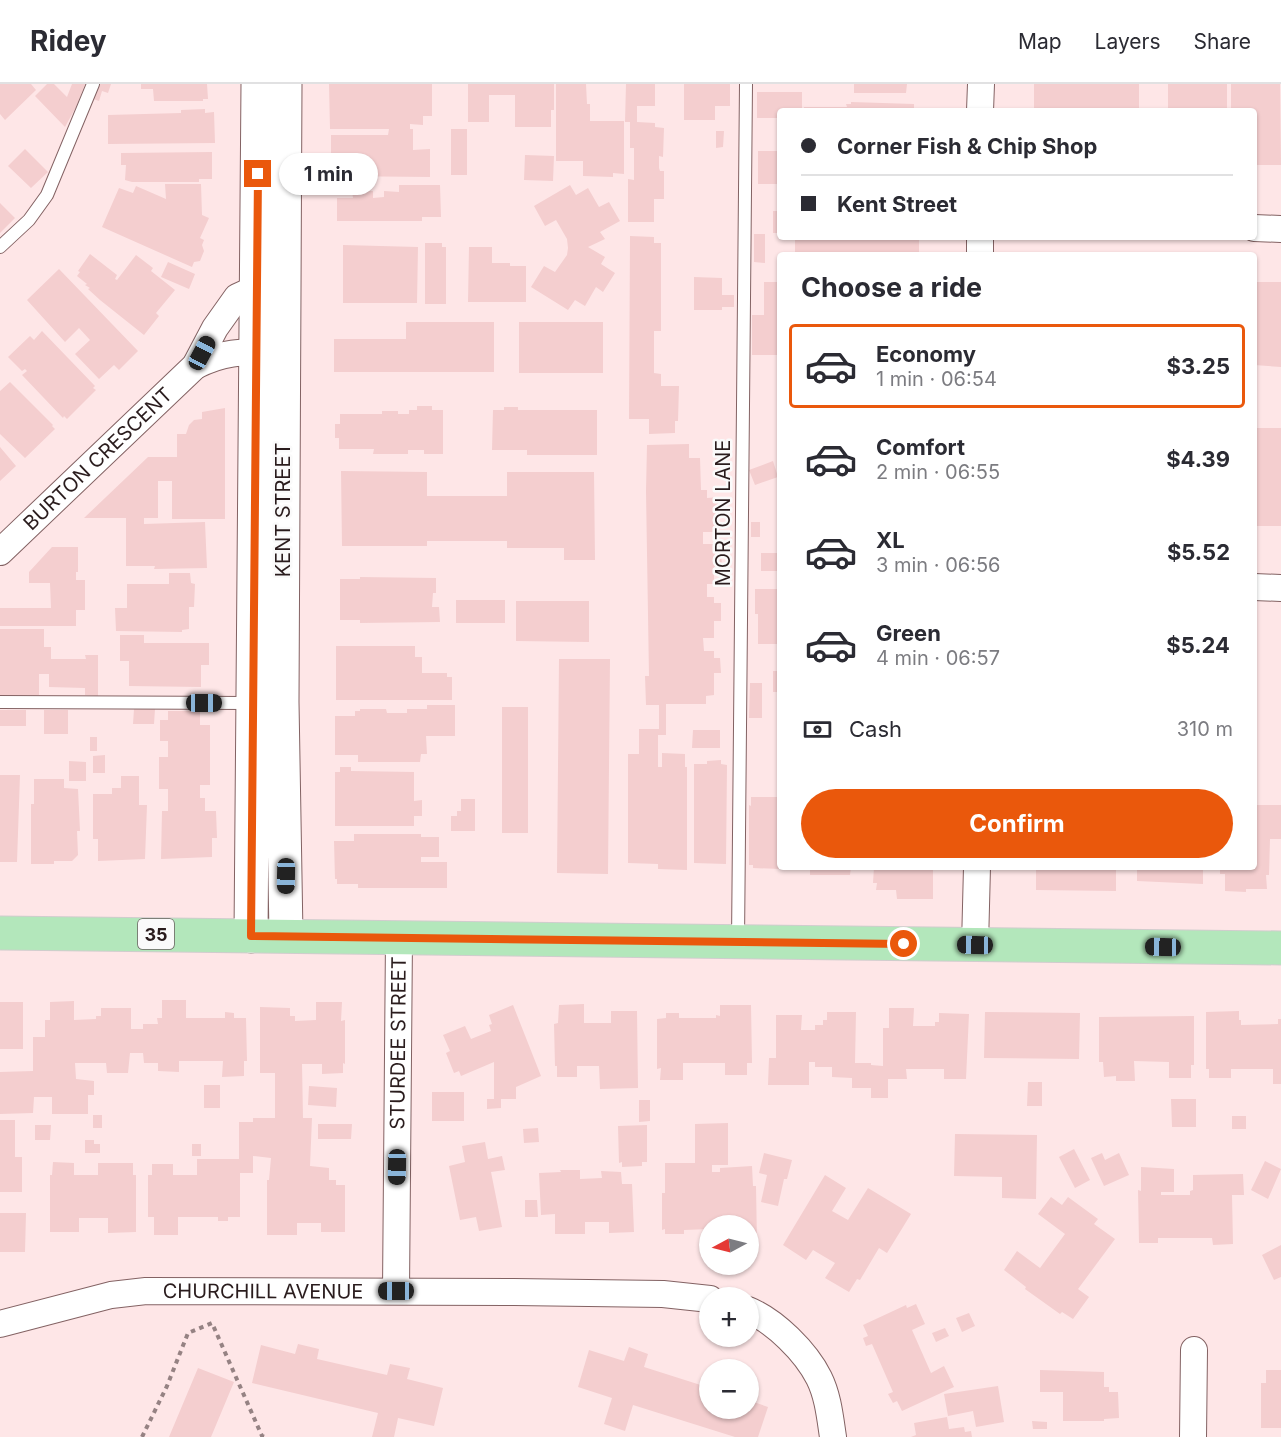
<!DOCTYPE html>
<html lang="en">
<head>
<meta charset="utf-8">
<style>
	body { margin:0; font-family:Inter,sans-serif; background:#f2f2f3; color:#2b2b33; height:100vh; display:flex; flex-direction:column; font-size:22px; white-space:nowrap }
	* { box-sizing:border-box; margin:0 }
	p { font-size:20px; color:#7c7c81 }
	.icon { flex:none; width:33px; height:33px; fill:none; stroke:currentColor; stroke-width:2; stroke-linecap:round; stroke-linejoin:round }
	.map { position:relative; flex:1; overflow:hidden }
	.sheet { position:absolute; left:777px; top:168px; width:480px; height:618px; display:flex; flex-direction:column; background:#fff; border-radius:6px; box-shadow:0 2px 4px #0004 }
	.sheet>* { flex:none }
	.guide { position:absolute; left:777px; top:24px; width:480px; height:132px; border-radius:6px; box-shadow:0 2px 4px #0004; display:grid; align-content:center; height:132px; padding:0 24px; background:#fff }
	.needle { width:39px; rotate:263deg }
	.buttons { position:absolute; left:699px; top:1131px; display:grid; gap:12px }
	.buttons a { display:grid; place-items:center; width:60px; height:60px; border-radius:50%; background:#fff; box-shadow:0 2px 4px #0004; font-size:30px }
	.end { position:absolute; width:27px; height:27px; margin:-14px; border:8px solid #ea580c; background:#fff; box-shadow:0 0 0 3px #fff }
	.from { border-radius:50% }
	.bubble { position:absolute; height:42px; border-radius:21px; background:#fff; box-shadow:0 2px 4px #0004; font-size:20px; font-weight:700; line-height:42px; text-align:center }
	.car { position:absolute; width:18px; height:36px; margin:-18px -9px; border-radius:8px; box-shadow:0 0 4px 2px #0007; background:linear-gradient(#222 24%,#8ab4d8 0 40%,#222 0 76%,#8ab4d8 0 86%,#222 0) }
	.guide b { display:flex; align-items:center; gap:21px; height:57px; font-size:22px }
	.guide b+b { border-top:2px solid #e1e1e2 }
	.guide i { width:15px; height:15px; background:#2b2b33 }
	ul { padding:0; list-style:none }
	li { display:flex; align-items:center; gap:18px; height:84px; margin:0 12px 9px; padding:0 12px; border:3px solid transparent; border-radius:6px }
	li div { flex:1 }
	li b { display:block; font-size:22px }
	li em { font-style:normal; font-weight:700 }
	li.on { border-color:#ea580c }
	li>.icon { width:54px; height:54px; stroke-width:1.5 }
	h2 { padding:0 24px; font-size:27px; line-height:72px }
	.pay { display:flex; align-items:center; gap:15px; height:66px; padding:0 24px; font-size:22px }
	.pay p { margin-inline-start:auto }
	.button { display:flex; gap:12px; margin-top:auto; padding:12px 24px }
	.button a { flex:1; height:69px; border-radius:36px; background:#ea580c; color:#fff; font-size:24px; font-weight:700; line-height:69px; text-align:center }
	header { display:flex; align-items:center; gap:36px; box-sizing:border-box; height:84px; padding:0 30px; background:#fff; border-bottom:2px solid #e1e1e2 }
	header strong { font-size:28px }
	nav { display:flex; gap:33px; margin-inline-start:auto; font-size:21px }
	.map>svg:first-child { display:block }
	.building { fill:#f4cecf }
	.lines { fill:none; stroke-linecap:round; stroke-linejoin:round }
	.lane-casing { stroke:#836263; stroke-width:14 }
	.street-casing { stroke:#836263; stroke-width:28 }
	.secondary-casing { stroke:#836263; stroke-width:35 }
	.primary-casing { stroke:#d0cdcd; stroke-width:35 }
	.path { stroke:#958283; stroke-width:4; stroke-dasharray:4.5 4.5; stroke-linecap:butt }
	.lane { stroke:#fff; stroke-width:12 }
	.street { stroke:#fff; stroke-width:26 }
	.secondary { stroke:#fff; stroke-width:33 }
	.primary { stroke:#b3e7bb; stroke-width:33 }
	.route { stroke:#ea580c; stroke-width:8 }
	.labels { text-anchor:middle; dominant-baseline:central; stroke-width:5; stroke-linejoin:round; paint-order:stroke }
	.shield { fill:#fafafa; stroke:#685f5f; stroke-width:1.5 }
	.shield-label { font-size:18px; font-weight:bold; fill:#2a1c1d }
	.street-label { font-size:20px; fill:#2a1c1d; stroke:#fafafa }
</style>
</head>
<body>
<header>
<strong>Ridey</strong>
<nav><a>Map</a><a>Layers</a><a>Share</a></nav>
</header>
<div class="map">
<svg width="1281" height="1353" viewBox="0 0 1281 1353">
	<rect width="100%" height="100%" fill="#fee6e7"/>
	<path class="building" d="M0 0H31L36 6 5 36 0 30Z
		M47 0H54L67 13 72 0H85L76 23 65 43 35 12Z
		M99 0H111L108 9 102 7 99 17 93 15Z
		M141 0H207L208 15H203V17H154L153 5H141Z
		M329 0H432V32H423V41L410 40V45H413V66L430 65V93L331 92V51H388L389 45H330Z
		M468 0H554V26H551V43H515V11H489V38H468Z
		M556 0H586L587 20H590V37H624V90L613 89V93L583 92V77H556Z
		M626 0H655V22H637V38L655 39V43L664 44 663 73 659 72V84L660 87H664V115H654V138H628V95L634 96V64H630V38H625Z
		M684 0H730V22H715V36H684Z
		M854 0H907L906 9H854Z
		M1034 0H1139V27H1034Z
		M1168 0H1227V27H1168Z
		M1231 0H1280L1281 81H1254V27H1231Z
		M757 8H802V27H780V34H757Z
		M851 18 914 20V27H804V23H847L846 20H851Z
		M205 25V29L214 28 215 59 108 60V31L181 29V26Z
		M451 45H467V91H451Z
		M716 47H724L723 63 716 64Z
		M25 65 48 88 31 104 8 82Z
		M758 67H780V100H758Z
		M212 68V95H199V98H132L125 96 126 81H121V69Z
		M525 71 554 72 553 97 524 96Z
		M165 100H201L202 131 209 134 200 154 204 156 202 161 204 167 200 177 194 178 192 183 102 143 119 104 133 109 136 102 166 115Z
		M399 101H440L441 133H422V137H337V114H353L352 107H373V114L384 113V107L399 108Z
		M570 101 576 111 588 104 599 123 609 118 620 137 600 148 605 155 588 163 605 173 601 180 615 189 603 208 596 203 585 222 575 216 568 226 531 203 544 182 555 188 567 171 568 164 567 155 556 136 545 142 534 122Z
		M0 119 15 134 0 149Z
		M773 127H780V149H773Z
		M754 150H765V179L754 178Z
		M630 152 654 153V159H661V247H654V289L661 290V302H679L678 337H675V349L649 350V335H629Z
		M795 153H919V171H795Z
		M425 159H442V163H446V220H425Z
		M343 161 418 163 417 219H343Z
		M469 163H492V179H510V182H526V218H468Z
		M90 170 117 191 115 195 117 196 136 171 153 184 151 187 175 206 156 229 159 232 144 251 100 216 88 205 90 204 85 201 87 200 77 192 80 188 78 187Z
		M168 178 195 190 189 205 161 193Z
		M59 185 138 267 119 286 114 281 99 295 75 270 90 256 79 244 65 258 27 216Z
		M694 193 722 194V211H734V223H722V226H694Z
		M764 198H780V271H752V231H764Z
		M1254 198H1281V283L1254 281Z
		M406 238H494V288H334V255H406Z
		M519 238H603V289H519Z
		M42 247 95 302 93 304 96 306 67 335 64 332 63 334 22 291 27 287 25 285 22 287 8 273 30 252 34 256Z
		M10 298 53 341 52 342 55 345 25 374 0 350V307Z
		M417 322H432V326H443V370H424V366H408V370H373L374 365H339V354H335V340H340V330H382V327H398V330H409V326H417Z
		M504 323H518V326H597V371H527V366H492L493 326H504Z
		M225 324V435H172V397H158V434H144V440L205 438 207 484 154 485 155 482H126V434H84L148 373H177V350H186L189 341 194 336 202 335V328Z
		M1254 344H1281V442H1254Z
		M689 360V374H700L701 406H707V414L721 413 722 431H714L715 448H703V460H714V466H721L722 483H714V500H707V513H714V519H721V537H714V554H703L704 567H714V574H720L721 589H714V611L706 612V620H666V651H658V683H662V669L685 670V683H687V786L658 785V780L628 779V670H639V645H659V621H646L645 592H649L646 407 647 361Z
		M0 363 16 382 0 397Z
		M773 377 778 393 755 401 749 386Z
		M341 387 427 388V412H507V388H594L595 476H564V464H507V457H427V462H342Z
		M751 438H760V453H751Z
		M52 463H78V488H76V496H85V526H76V542H0V524H51L50 499H29V488Z
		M761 469H780V487H761Z
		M169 489H190L191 499 195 500 194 523H189V545L182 546V548L116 547 115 524H127V500H169Z
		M360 493 436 494V509H433L432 523H439L440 538 360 539V536H340V495H360Z
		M755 505H780V560H758V530H755Z
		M456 516H505V539H456Z
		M516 517H589V558L516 557Z
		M0 545H44V563H51V575H86L85 571H98V612L85 611V604L49 603V590H39V611H0Z
		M120 551H144V559H209V581H201V603L129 602V577H120Z
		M336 562H415V573H422V589H447V593H452V616H336Z
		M559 575H610L608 790 557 789Z
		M773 587H780V608H773Z
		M750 599H762V634H749Z
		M427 621H455V652H426L427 670H421L420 678H358V671H335V632H355V627H360V625H386L387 629H407V625H427Z
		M502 623H528V749H502Z
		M134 625H155L154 640H133Z
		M0 626H26V642H0Z
		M44 626H68V650H44Z
		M168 627H200V641H210V701H200V714H205V727H216L217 754H212V773L161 775 162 727H168V705H159V673H168V657H160V636H168Z
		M693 646H720V664H692Z
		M90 653H97V667H90Z
		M105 671V689H93V672Z
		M721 676V680L727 681 726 780 694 779V680H707V677Z
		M69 677 86 678V697H69Z
		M340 683H351V687L414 688V717L422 716V732H414V742H335V688H340Z
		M0 691H20L17 778H0Z
		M121 692H139V721H147L145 775 98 777V755H93V710H112V704H121Z
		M34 695H64V704L78 705 80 747H77L78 771 72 777H54V780H31V720H34Z
		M751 713H780V785L753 784V781H749V721L751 722Z
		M461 715H475V747H451V732H457V727H461Z
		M1254 721H1281V755H1270L1269 791H1266L1267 805H1246V808L1225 807V790H1220V783H1254Z
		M354 750H421V753H439V773H421V778H447V804H358V800H337V795H335L334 757H354Z
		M810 783H851L850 791H810Z
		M874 783 933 784V815H897L896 806H876L877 799H873Z
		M1036 783H1116V807L1036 806Z
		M1137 783H1203V800L1137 797Z
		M162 916H186V934H225V928L234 929V934H246L247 977H244V992L222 993 223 977H179V988L158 987V979H144L143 969H130L128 989H107L106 979H75L76 995 94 997V1011H88V1030H52V1013H34L33 1029 0 1030V988L33 987V953H45V936H50V918L74 917V936L96 935V932H101V924H131V945H143V940H158L157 934H162Z
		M0 918H23V965H0Z
		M316 918H342L341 937 345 936V980L343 979V989L322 990V980H302L303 1034H312L310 1082 329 1084V1096H336V1101H345V1148H321V1139H297V1151H267V1096H269L271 1074 253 1072V1089H240V1133H228V1137H218V1133H178V1151H154V1133H148V1091H152V1080H173V1091H197V1075H239V1038H253V1034H275V989H260V923L290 924V932H295V937L316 936Z
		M584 920V939H611V927H637L638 1004 600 1005 599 982H577V993H557V982H555L554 940 558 939 559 921Z
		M513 921 541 992 516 1003V1015H501V1024L487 1025V1015H494V978L461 992 459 987 454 989 446 969 450 967 443 951 465 942 471 955 491 947 489 941 492 940 489 931Z
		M720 921H751L752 979H747V991H725V979H683V996H660L661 984 657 985V935L666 934V929H679V934H716V931L720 932Z
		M889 924H914L913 942H935V938H939V929L969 930 966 995H944V985H906L907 995H888V1014H871V1004H852V994L832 993V983H815V978H809V1001H768L769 974H776V931H802L801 946H815V941H823V936H827V928H856L855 979H871V981L883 982V944H889Z
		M1239 927V936H1241V941L1278 940V935H1281V1000H1273V985H1231V994H1209V985H1206V928Z
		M985 928 1080 929 1079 975 984 974Z
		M1194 932V981H1191V994H1169V978L1134 977 1135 997H1116V992L1104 993 1103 978H1099V933Z
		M1028 998H1042V1022H1027Z
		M204 1001H220V1024H204Z
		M309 1002 337 1004 336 1023 308 1021Z
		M432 1008H464V1037H432Z
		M1171 1015H1196V1043H1172Z
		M639 1016H650V1037L639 1038Z
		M93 1031H102V1044H93Z
		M1232 1032H1246V1045H1232Z
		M0 1036H15V1073H22V1108H0Z
		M728 1039V1081H712V1088H720V1084L752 1082 753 1102H756L757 1159H748V1142H710V1145L684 1146V1150H665V1145L662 1146V1109H665V1079H695V1040Z
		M318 1040H352L351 1055H318Z
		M35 1041H51L50 1056H35Z
		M647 1041V1078H642V1082L622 1083V1078L619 1079 618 1042Z
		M538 1044 539 1058 524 1059 523 1045Z
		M955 1050 1037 1051 1036 1115 1002 1114V1093L954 1092Z
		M85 1056H94V1060H100V1069H85Z
		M485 1058 488 1075 502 1072 505 1086 491 1088 502 1143 479 1147 476 1133 460 1136 449 1082 465 1078 462 1062Z
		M192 1060H201V1072H192Z
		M1074 1065 1090 1096 1075 1104 1059 1073Z
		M764 1069 792 1076 787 1095H784L778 1122 761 1118 767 1091 759 1089Z
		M1102 1069 1105 1076 1119 1069 1129 1091 1104 1102 1091 1074Z
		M1265 1077 1281 1085 1268 1115 1251 1106Z
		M53 1078 74 1079V1091H98V1079H133V1091H136V1148L108 1149V1134H79V1148H50V1091H52Z
		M1141 1083 1174 1085V1108H1161V1111H1190V1107L1193 1106V1091L1243 1090 1244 1111H1232L1233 1160 1213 1161 1212 1154H1158V1159H1139L1138 1106 1141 1107Z
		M560 1086H580V1095L602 1094 601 1087 621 1088 622 1100H632L634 1148 609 1149V1138H585V1150H555V1130L541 1131 539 1089 561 1088Z
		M825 1091 846 1104 832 1127 848 1136 868 1104 911 1130 887 1169 879 1164 860 1196 857 1195 849 1208 825 1194 835 1179 813 1166 806 1176 783 1161Z
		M1051 1113 1062 1121 1068 1113 1098 1135 1094 1140 1115 1155 1078 1205 1089 1213 1073 1235 1062 1228 1060 1230 1025 1205 1026 1203 1004 1186 1017 1167 1040 1184 1065 1150 1038 1130Z
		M525 1116H537L538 1133H525Z
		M0 1129H26L25 1168H0Z
		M1281 1161V1193L1274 1196 1262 1171Z
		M916 1220 925 1240 912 1246 931 1289 944 1282 954 1303 902 1327 897 1317 893 1319 888 1310 893 1308 872 1260 866 1262 863 1254 868 1252 863 1241 906 1221 907 1224Z
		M969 1229 975 1242 962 1248 956 1234Z
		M945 1244 949 1252 936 1258 932 1249Z
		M298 1260 319 1265 317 1275 387 1291 390 1280 410 1284 407 1295 443 1304 434 1342 398 1334 394 1353H372L378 1329 252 1299 261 1261 295 1270Z
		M629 1263 648 1270 644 1283 710 1304V1324H748V1316L768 1323 758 1353H735L633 1321 625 1347 604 1340 612 1314 578 1303 589 1266 624 1277Z
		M198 1284 234 1298 211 1353H169Z
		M1040 1286 1104 1288V1303H1109V1308H1118L1119 1334 1104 1335V1337H1063V1308H1040Z
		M1266 1286H1281V1344H1261V1299H1266Z
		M998 1302 1004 1338 976 1343 973 1327 948 1332 944 1310Z
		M947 1333 949 1345 964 1343 965 1348 971 1347 972 1353H911L916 1351 914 1339Z
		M1032 1337 1047 1338V1345H1033Z"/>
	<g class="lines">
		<defs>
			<path id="lane" d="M0 163 29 136 47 111 93 0
				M0 618 251 619
				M738 857 746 0"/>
			<g id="street">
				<path d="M980 27 981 0"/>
				<path d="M1254 144 1281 145"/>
				<path d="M980 153V171"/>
				<path d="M195 282C225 267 241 268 273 269"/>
				<path id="s1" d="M0 468 195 282 215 244 237 213 270 198"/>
				<path d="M1254 503 1281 504"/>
				<path d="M975 861 977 783"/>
				<path id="s2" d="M396 1207 399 854"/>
				<path d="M748 1226C775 1237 806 1268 819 1294 828 1312 830 1333 833 1353"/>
				<path id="s3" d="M0 1240 111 1211 146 1207 514 1208 663 1210 710 1215"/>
				<path d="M1193 1353 1194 1266"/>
			</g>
			<path id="secondary" d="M285 0 282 618 286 851
				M251 852 258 0"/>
			<path id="primary" d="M0 849 1281 864"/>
		</defs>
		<use href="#lane" class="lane-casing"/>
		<use href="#street" class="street-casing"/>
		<use href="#secondary" class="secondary-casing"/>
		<use href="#primary" class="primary-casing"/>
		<path class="path" d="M142 1353 167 1302 188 1249 212 1239 262 1352 265 1353"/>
		<use href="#lane" class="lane"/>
		<use href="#street" class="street"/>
		<use href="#secondary" class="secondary"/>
		<use href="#primary" class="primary"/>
	</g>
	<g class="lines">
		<path class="route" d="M258 90 251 852 904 860"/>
	</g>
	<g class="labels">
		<rect class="shield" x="138" y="835" width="36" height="30" rx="4.5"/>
		<g class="shield-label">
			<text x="156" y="850">35</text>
		</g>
		<g class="street-label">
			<text stroke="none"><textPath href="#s1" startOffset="135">BURTON CRESCENT</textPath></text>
			<text transform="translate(283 426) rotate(-90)">KENT STREET</text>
			<text transform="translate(723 429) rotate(-90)">MORTON LANE</text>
			<text stroke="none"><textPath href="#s2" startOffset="248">STURDEE STREET</textPath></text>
			<text stroke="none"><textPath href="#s3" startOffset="267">CHURCHILL AVENUE</textPath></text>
		</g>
	</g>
</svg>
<div class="buttons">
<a><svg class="needle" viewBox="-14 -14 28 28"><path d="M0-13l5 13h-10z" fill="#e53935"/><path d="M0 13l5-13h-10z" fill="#7c7c81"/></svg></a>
<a>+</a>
<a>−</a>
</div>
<i class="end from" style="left:904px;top:860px"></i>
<i class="end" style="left:258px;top:90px"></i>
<div class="bubble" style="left:279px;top:69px;width:99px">1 min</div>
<i class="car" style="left:202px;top:269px;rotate:28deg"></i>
<i class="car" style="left:204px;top:619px;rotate:90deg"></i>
<i class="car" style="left:286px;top:792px;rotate:181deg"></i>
<i class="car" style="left:975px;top:861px;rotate:271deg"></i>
<i class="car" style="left:1163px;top:863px;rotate:271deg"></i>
<i class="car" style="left:397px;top:1083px;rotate:181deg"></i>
<i class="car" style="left:396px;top:1207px;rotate:270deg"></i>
<div class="guide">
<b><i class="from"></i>Corner Fish &amp; Chip Shop</b>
<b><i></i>Kent Street</b>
</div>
<section class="sheet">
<h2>Choose a ride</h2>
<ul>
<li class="on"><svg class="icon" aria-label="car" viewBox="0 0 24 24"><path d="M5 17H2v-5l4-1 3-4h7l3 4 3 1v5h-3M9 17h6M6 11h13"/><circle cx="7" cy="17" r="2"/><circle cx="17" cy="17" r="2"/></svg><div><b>Economy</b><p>1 min · 06:54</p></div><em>$3.25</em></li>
<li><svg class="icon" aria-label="car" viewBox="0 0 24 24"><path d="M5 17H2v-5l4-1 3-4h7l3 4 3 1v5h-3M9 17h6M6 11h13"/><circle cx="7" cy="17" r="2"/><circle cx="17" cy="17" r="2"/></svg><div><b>Comfort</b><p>2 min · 06:55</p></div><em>$4.39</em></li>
<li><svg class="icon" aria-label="car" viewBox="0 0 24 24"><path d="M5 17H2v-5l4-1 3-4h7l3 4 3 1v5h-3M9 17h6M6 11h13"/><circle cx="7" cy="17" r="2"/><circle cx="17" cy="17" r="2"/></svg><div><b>XL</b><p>3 min · 06:56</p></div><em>$5.52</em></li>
<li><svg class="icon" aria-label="car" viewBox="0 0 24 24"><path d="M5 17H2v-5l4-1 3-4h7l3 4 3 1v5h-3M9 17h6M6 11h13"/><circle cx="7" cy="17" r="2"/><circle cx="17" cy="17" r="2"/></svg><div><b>Green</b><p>4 min · 06:57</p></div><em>$5.24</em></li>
</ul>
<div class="pay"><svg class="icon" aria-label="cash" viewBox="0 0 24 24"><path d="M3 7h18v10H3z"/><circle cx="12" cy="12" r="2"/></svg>Cash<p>310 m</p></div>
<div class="button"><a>Confirm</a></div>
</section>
</div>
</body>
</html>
